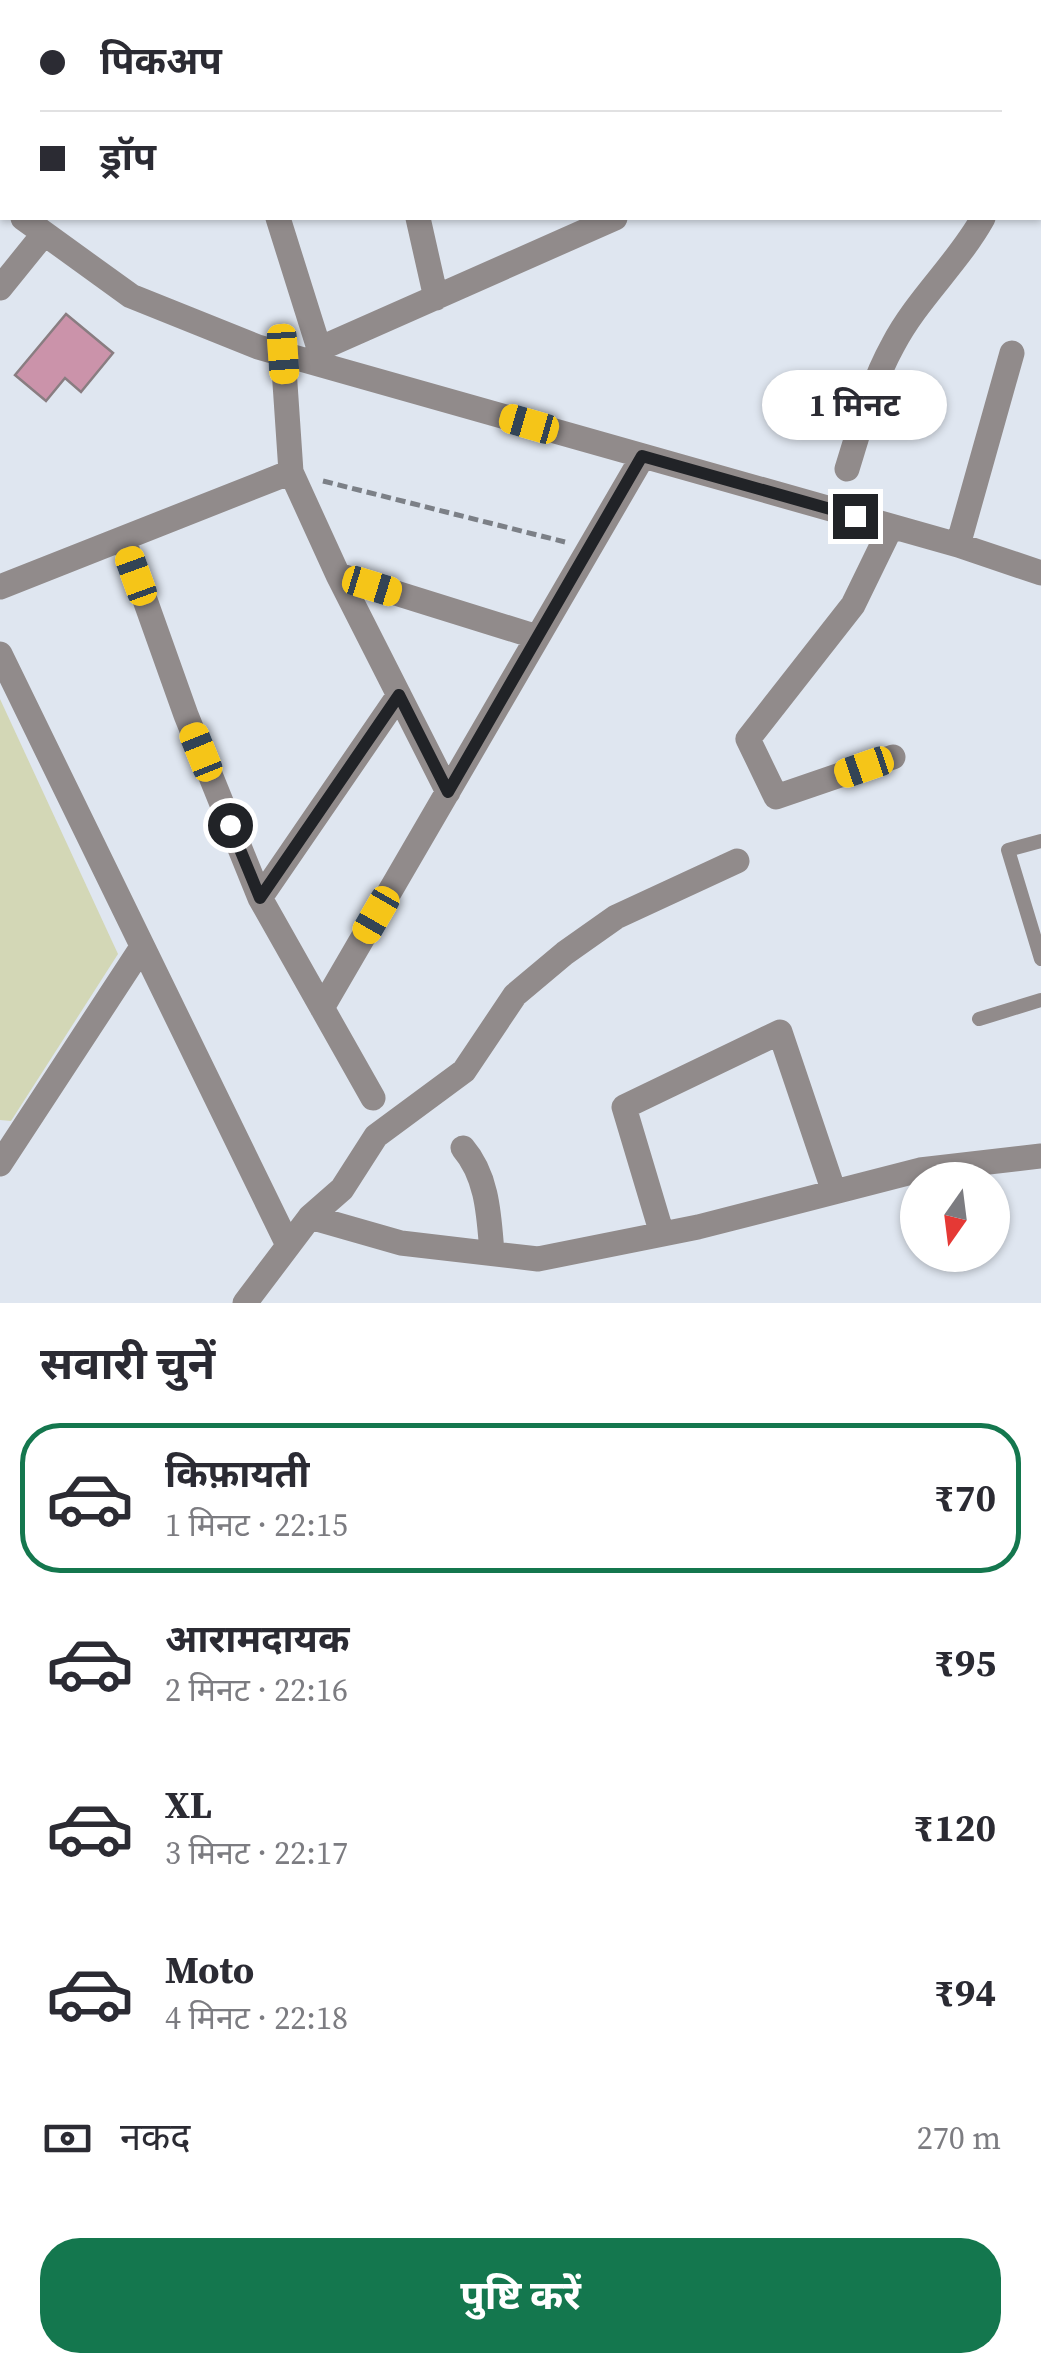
<!DOCTYPE html>
<html lang="hi">
<head>
<meta charset="utf-8">
<style>
	body { margin:0; font-family:"Source Serif 4","Noto Sans Devanagari",serif; background:#f7f7f7; color:#2b2b33; height:100vh; display:flex; flex-direction:column; font-size:38px; white-space:nowrap }
	* { box-sizing:border-box; margin:0 }
	p { font-size:32px; color:#7c7c81 }
	.icon { flex:none; width:55px; height:55px; fill:none; stroke:currentColor; stroke-width:2; stroke-linecap:round; stroke-linejoin:round }
	.map { position:relative; height:1303px; overflow:hidden }
	.panel { display:flex; flex-direction:column; background:#fff; flex:1 }
	.panel>* { flex:none }
	.guide { position:absolute; left:0px; top:0px; width:1042px; height:220px; box-shadow:0 2px 8px #0004; display:grid; align-content:center; height:220px; padding:0 40px; background:#fff }
	.needle { width:65px; rotate:194deg }
	.tools { position:absolute; left:900px; top:1162px; display:grid; gap:20px }
	.tools a { display:grid; place-items:center; width:110px; height:110px; border-radius:50%; background:#fff; box-shadow:0 2px 8px #0004; font-size:50px }
	.end { position:absolute; width:45px; height:45px; margin:-22px; border:12px solid #212327; background:#fff; box-shadow:0 0 0 5px #fff }
	.from { border-radius:50% }
	.bubble { position:absolute; height:70px; border-radius:35px; background:#fff; box-shadow:0 2px 8px #0004; font-size:32px; font-weight:700; line-height:70px; text-align:center }
	.car { position:absolute; width:30px; height:60px; margin:-30px -15px; border-radius:12px; box-shadow:0 0 8px 2px #0007; background:linear-gradient(#f5c518 24%,#345 0 40%,#f5c518 0 76%,#345 0 86%,#f5c518 0) }
	.guide b { display:flex; align-items:center; gap:35px; height:95px; font-size:38px }
	.guide b+b { border-top:2px solid #e1e1e2 }
	.guide i { width:25px; height:25px; background:#2b2b33 }
	ul { padding:0; list-style:none }
	li { display:flex; align-items:center; gap:30px; height:150px; margin:0 20px 15px; padding:0 20px; border:5px solid transparent; border-radius:40px }
	li div { flex:1 }
	li b { display:block; font-size:38px }
	li em { font-style:normal; font-weight:700 }
	li.selected { border-color:#14774e }
	li>.icon { width:90px; height:90px; stroke-width:1.5 }
	h2 { padding:0 40px; font-size:45px; line-height:120px }
	.pay { display:flex; align-items:center; gap:25px; height:110px; padding:0 40px; font-size:38px }
	.pay p { margin-inline-start:auto }
	.primary-button { display:flex; gap:20px; margin-top:auto; padding:20px 40px }
	.primary-button a { flex:1; height:115px; border-radius:40px; background:#14774e; color:#fff; font-size:40px; font-weight:700; line-height:115px; text-align:center }
	.map>svg:first-child { display:block }
	.green { fill:#d3d7b6 }
	.building { fill:#cb93aa; stroke:#897d81; stroke-width:2.5 }
	.lines { fill:none; stroke-linecap:round; stroke-linejoin:round }
	.path { stroke:#7c8087; stroke-width:5; stroke-dasharray:10 5; stroke-linecap:butt }
	.service { stroke:#918b8b; stroke-width:14 }
	.minor { stroke:#918b8b; stroke-width:25 }
	.route { stroke:#212327; stroke-width:12 }
</style>
</head>
<body>
<div class="map">
<svg width="1041" height="1303" viewBox="0 0 1041 1303">
	<rect width="100%" height="100%" fill="#dfe6f0"/>
	<path class="green" d="M0 699 118 954 11 1121 0 1120Z"/>
	<path class="building" d="M66 314 113 353 81 392 65 378 46 401 15 375Z"/>
	<g class="lines">
		<path class="path" d="M323 481 565 542"/>
		<path class="service" d="M1041 841 1008 850 1041 959
			M979 1019 1041 1000"/>
		<path class="minor" d="M89 0 92 2
			M211 0 212 2
			M378 0V2
			M502 0 504 2
			M616 0 617 2
			M806 0V2
			M574 2 580 0
			M657 2 663 0
			M1040 13 1041 12
			M1040 117 1041 115
			M0 197 2 199
			M23 218 131 296 258 347 958 545 1041 573
			M278 218 323 361
			M418 218 436 298
			M0 288 43 235
			M319 349 615 218
			M283 354 291 472 338 575 448 792
			M847 469C860 427 872 383 893 345 917 299 958 263 983 218
			M891 527 853 605 748 739 776 797 893 757
			M124 541 186 715 260 898 373 1098
			M958 545 1012 353
			M338 575 537 637
			M0 587 291 472
			M0 654 288 1245
			M260 898 399 695
			M322 1008 643 456
			M463 1148C488 1177 489 1217 492 1253
			M0 1164 142 947
			M310 1217 342 1189 376 1136 464 1071 515 995 565 953 616 917 737 861
			M662 1234 624 1107 780 1032 834 1192
			M245 1303 310 1217 401 1243 538 1259 698 1227 920 1170 1041 1156"/>
	</g>
	<g class="lines">
		<path class="route" d="M230 825 260 898 399 695 448 792 642 456 855 516"/>
	</g>
</svg>
<div class="tools">
<a><svg class="needle" viewBox="-14 -14 28 28"><path d="M0-13l5 13h-10z" fill="#e53935"/><path d="M0 13l5-13h-10z" fill="#7c7c81"/></svg></a>
</div>
<i class="end from" style="left:230px;top:825px"></i>
<i class="end" style="left:855px;top:516px"></i>
<div class="bubble" style="left:762px;top:370px;width:185px">1 मिनट</div>
<i class="car" style="left:283px;top:354px;rotate:176deg"></i>
<i class="car" style="left:529px;top:424px;rotate:286deg"></i>
<i class="car" style="left:136px;top:576px;rotate:340deg"></i>
<i class="car" style="left:372px;top:586px;rotate:107deg"></i>
<i class="car" style="left:201px;top:752px;rotate:338deg"></i>
<i class="car" style="left:864px;top:767px;rotate:251deg"></i>
<i class="car" style="left:376px;top:915px;rotate:210deg"></i>
<div class="guide">
<b><i class="from"></i>पिकअप</b>
<b><i></i>ड्रॉप</b>
</div>
</div>
<section class="panel">
<h2>सवारी चुनें</h2>
<ul>
<li class="selected"><svg class="icon" aria-label="car" viewBox="0 0 24 24"><path d="M5 17H2v-5l4-1 3-4h7l3 4 3 1v5h-3M9 17h6M6 11h13"/><circle cx="7" cy="17" r="2"/><circle cx="17" cy="17" r="2"/></svg><div><b>किफ़ायती</b><p>1 मिनट · 22:15</p></div><em>₹70</em></li>
<li><svg class="icon" aria-label="car" viewBox="0 0 24 24"><path d="M5 17H2v-5l4-1 3-4h7l3 4 3 1v5h-3M9 17h6M6 11h13"/><circle cx="7" cy="17" r="2"/><circle cx="17" cy="17" r="2"/></svg><div><b>आरामदायक</b><p>2 मिनट · 22:16</p></div><em>₹95</em></li>
<li><svg class="icon" aria-label="car" viewBox="0 0 24 24"><path d="M5 17H2v-5l4-1 3-4h7l3 4 3 1v5h-3M9 17h6M6 11h13"/><circle cx="7" cy="17" r="2"/><circle cx="17" cy="17" r="2"/></svg><div><b>XL</b><p>3 मिनट · 22:17</p></div><em>₹120</em></li>
<li><svg class="icon" aria-label="car" viewBox="0 0 24 24"><path d="M5 17H2v-5l4-1 3-4h7l3 4 3 1v5h-3M9 17h6M6 11h13"/><circle cx="7" cy="17" r="2"/><circle cx="17" cy="17" r="2"/></svg><div><b>Moto</b><p>4 मिनट · 22:18</p></div><em>₹94</em></li>
</ul>
<div class="pay"><svg class="icon" aria-label="cash" viewBox="0 0 24 24"><path d="M3 7h18v10H3z"/><circle cx="12" cy="12" r="2"/></svg>नकद<p>270 m</p></div>
<div class="primary-button"><a>पुष्टि करें</a></div>
</section>
</body>
</html>
